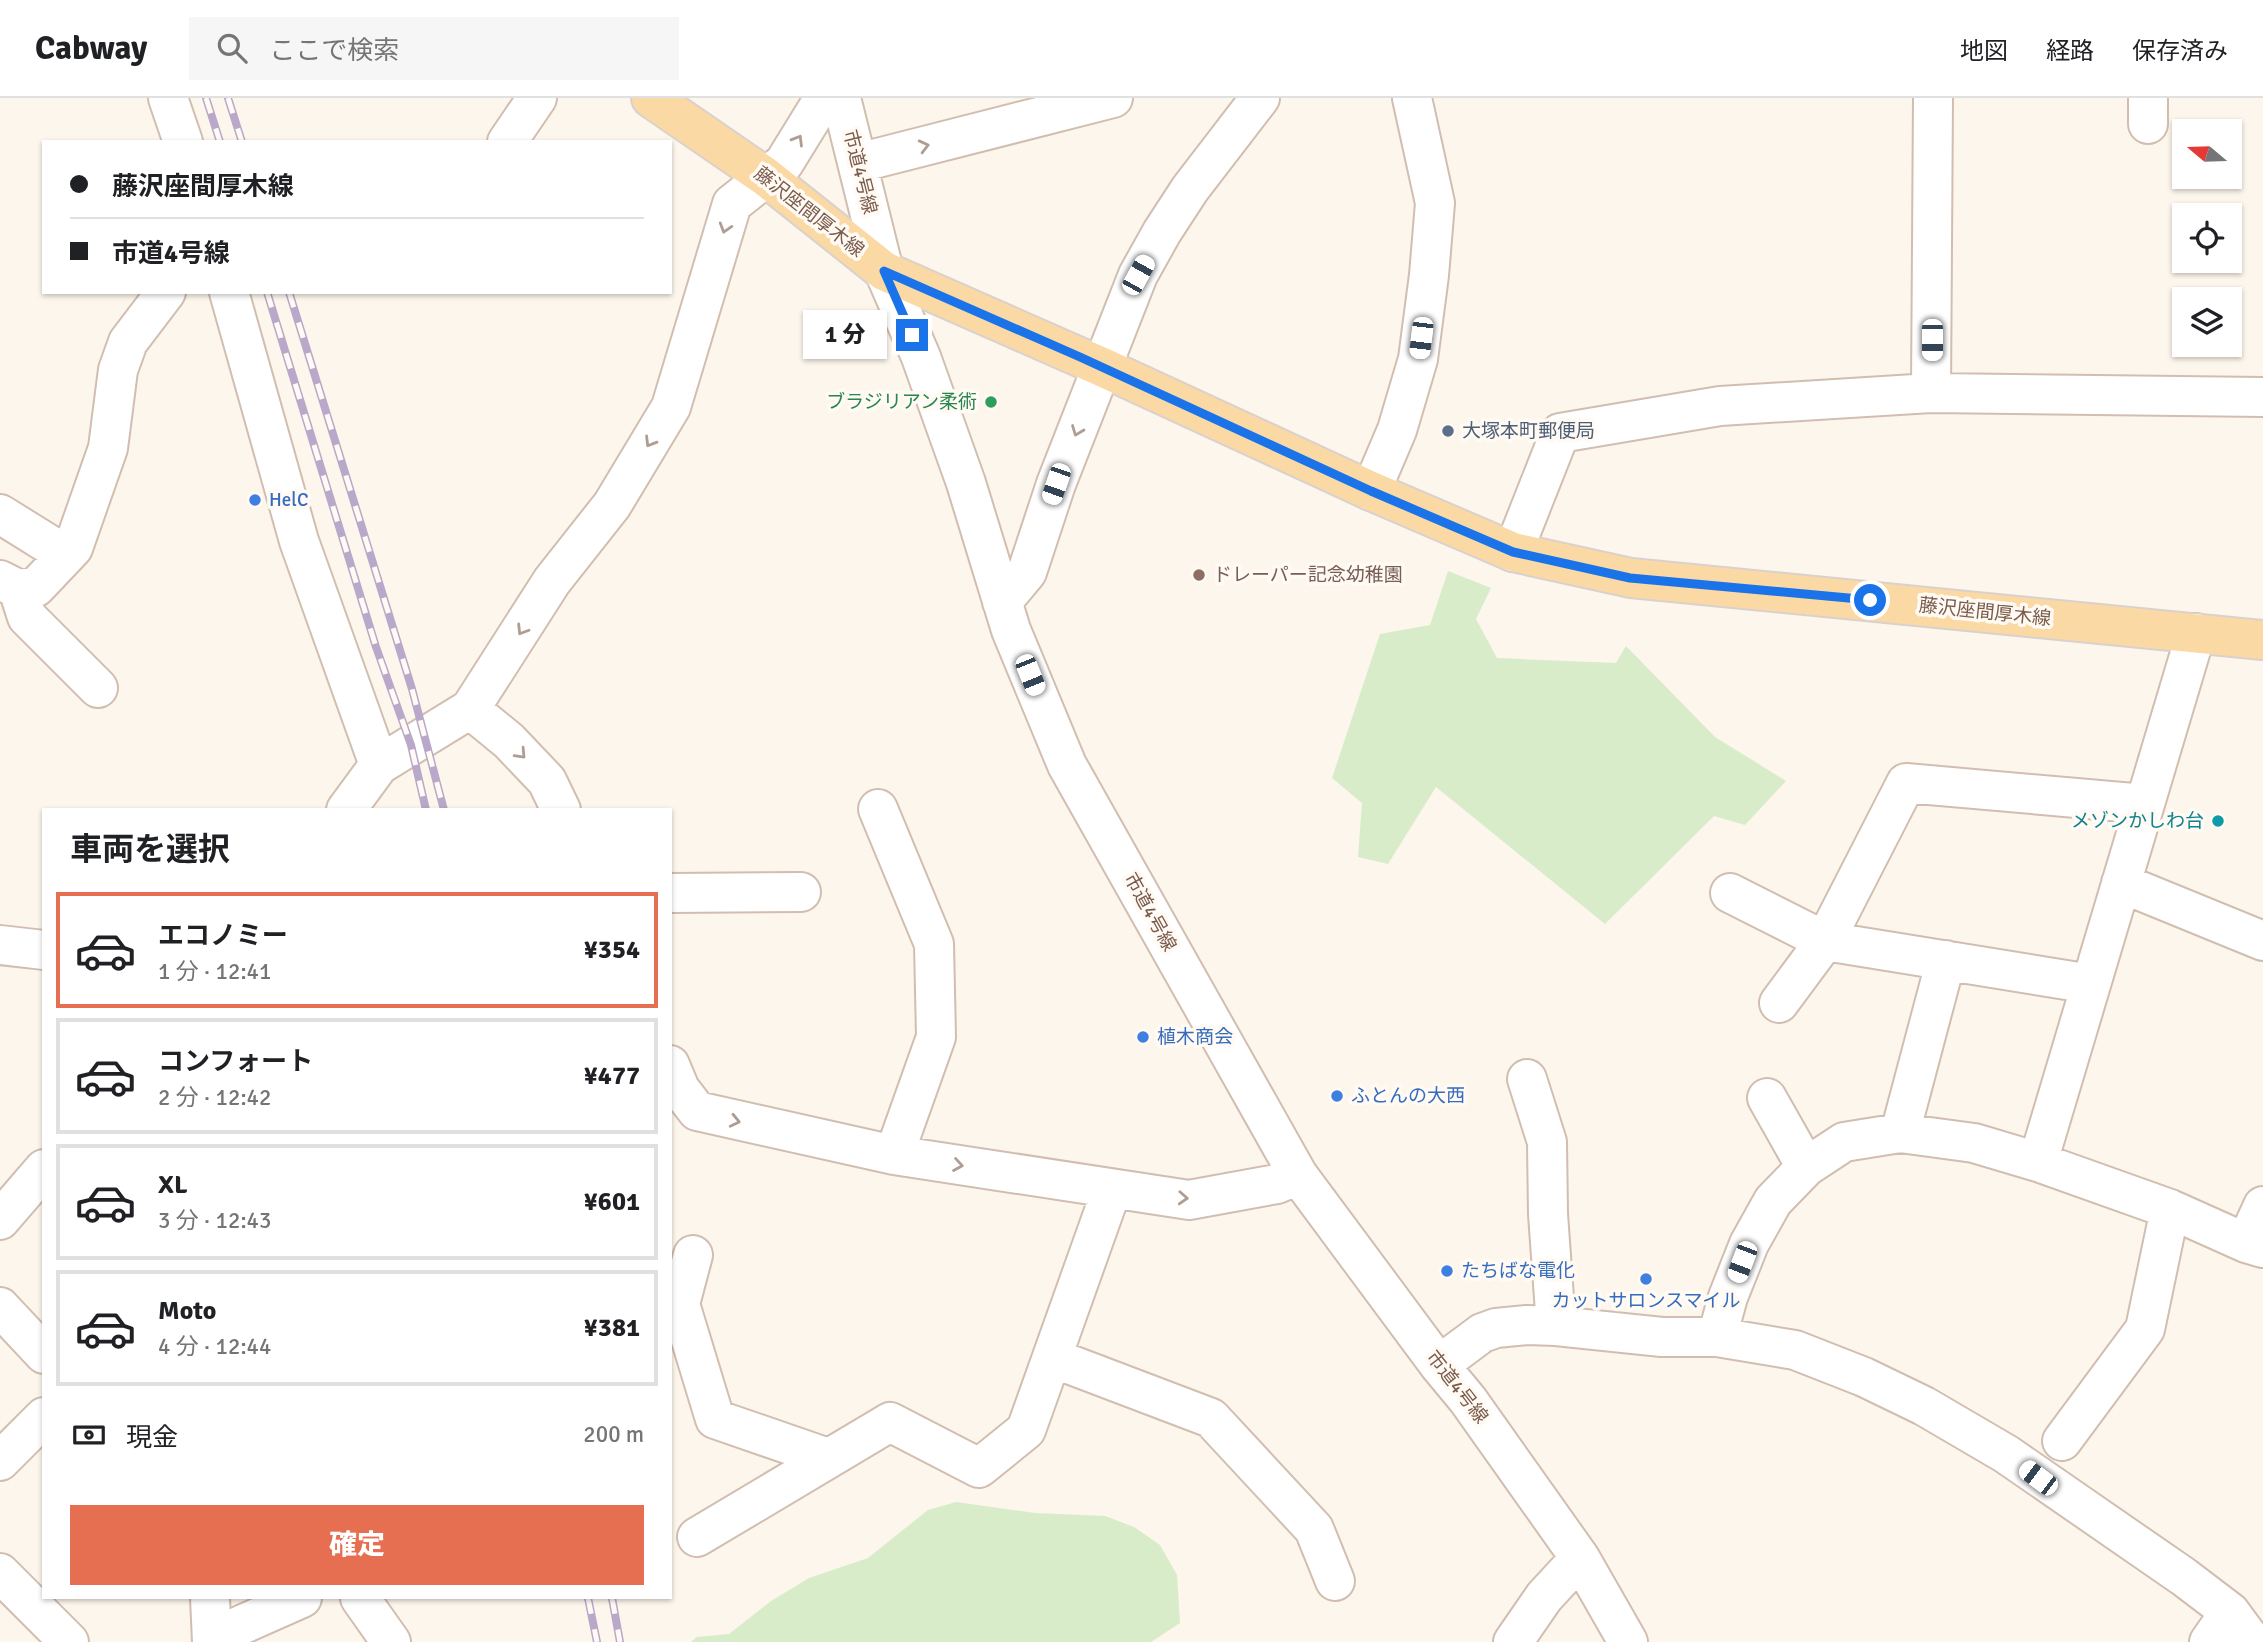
<!DOCTYPE html>
<html lang="ja">
<head>
<meta charset="utf-8">
<style>
	body { margin:0; font-family:Signika,"Noto Sans JP",sans-serif; background:#f6f6f6; color:#202124; height:100vh; display:flex; flex-direction:column; font-size:26px; white-space:nowrap }
	* { box-sizing:border-box; margin:0 }
	p { font-size:23px; color:#757577 }
	.icon { flex:none; width:38px; height:38px; fill:none; stroke:currentColor; stroke-width:2; stroke-linecap:round; stroke-linejoin:round }
	.map { position:relative; flex:1; overflow:hidden }
	.sheet { position:absolute; left:42px; top:710px; width:630px; height:791px; display:flex; flex-direction:column; background:#fff; border-radius:0px; box-shadow:0 2px 5px #0004 }
	.sheet>* { flex:none }
	.guide { position:absolute; left:42px; top:42px; width:630px; height:154px; border-radius:0px; box-shadow:0 2px 5px #0004; display:grid; align-content:center; height:154px; padding:0 28px; background:#fff }
	.needle { width:46px; rotate:289deg }
	.buttons { position:absolute; left:2172px; top:21px; display:grid; gap:14px }
	.buttons a { display:grid; place-items:center; width:70px; height:70px; border-radius:0px; background:#fff; box-shadow:0 2px 5px #0004; font-size:35px }
	.end { position:absolute; width:32px; height:32px; margin:-16px; border:9px solid #1a73e8; background:#fff; box-shadow:0 0 0 4px #fff }
	.from { border-radius:50% }
	.bubble { position:absolute; height:49px; border-radius:0px; background:#fff; box-shadow:0 2px 5px #0004; font-size:23px; font-weight:800; line-height:49px; text-align:center }
	.car { position:absolute; width:21px; height:42px; margin:-21px -10px; border-radius:9px; box-shadow:0 0 5px 2px #0007; background:linear-gradient(#fff 24%,#345 0 40%,#fff 0 76%,#345 0 86%,#fff 0) }
	.guide b { display:flex; align-items:center; gap:24px; height:66px; font-size:26px }
	.guide b+b { border-top:2px solid #e0e0e0 }
	.guide i { width:18px; height:18px; background:#202124 }
	ul { padding:0; list-style:none }
	li { display:flex; align-items:center; gap:21px; height:116px; margin:0 14px 10px; padding:0 14px; border:4px solid #e0e0e0; border-radius:0px }
	li div { flex:1 }
	li b { display:block; font-size:26px }
	li em { font-style:normal; font-weight:800 }
	li.on { border-color:#e76f51 }
	li>.icon { width:63px; height:63px; stroke-width:1.5 }
	h2 { padding:0 28px; font-size:32px; line-height:84px }
	.pay { display:flex; align-items:center; gap:18px; height:77px; padding:0 28px; font-size:26px }
	.pay p { margin-inline-start:auto }
	.primary-button { display:flex; gap:14px; margin-top:auto; padding:14px 28px }
	.primary-button a { flex:1; height:80px; border-radius:0px; background:#e76f51; color:#fff; font-size:28px; font-weight:800; line-height:80px; text-align:center }
	header { display:flex; align-items:center; gap:42px; box-sizing:border-box; height:98px; padding:0 35px; background:#fff; border-bottom:2px solid #e0e0e0 }
	header strong { font-size:33px }
	nav { display:flex; gap:38px; margin-inline-start:auto; font-size:24px }
	.search { width:490px; height:63px; background:#f6f6f6; display:flex; align-items:center; gap:18px; box-sizing:border-box; padding:0 24px; border-radius:0px; color:#757577; font-size:26px }
	.map>svg:first-child { display:block }
	.green { fill:#d8ecc9 }
	.lines { fill:none; stroke-linecap:round; stroke-linejoin:round }
	.minor-casing { stroke:#d1beb0; stroke-width:42 }
	.major-casing { stroke:#dad1cd; stroke-width:42 }
	.minor { stroke:#fff; stroke-width:38 }
	.major { stroke:#fbd9a5; stroke-width:38 }
	.rail-casing { stroke:#b9a8c9; stroke-width:8 }
	.rail { stroke:#fffaf3; stroke-width:5; stroke-dasharray:16; stroke-linecap:butt }
	.oneway { stroke:#af9d94 }
	.route { stroke:#1a73e8; stroke-width:9 }
	.leisure-dot { fill:#2e9e5b; stroke:#fffaf3; stroke-width:2.5 }
	.service-dot { fill:#5c6f8a; stroke:#fffaf3; stroke-width:2.5 }
	.shop-dot { fill:#3f7fe0; stroke:#fffaf3; stroke-width:2.5 }
	.education-dot { fill:#8d6e63; stroke:#fffaf3; stroke-width:2.5 }
	.culture-dot { fill:#0f9aa8; stroke:#fffaf3; stroke-width:2.5 }
	.labels { text-anchor:middle; dominant-baseline:central; stroke-width:7; stroke-linejoin:round; paint-order:stroke }
	.street-label { font-size:19px; fill:#7a5c4d; stroke:#fffaf3 }
	.leisure-label { font-size:19px; fill:#27864d; stroke:#fffaf3; text-anchor:end }
	.service-label { font-size:19px; fill:#4e5e75; stroke:#fffaf3; text-anchor:start }
	.shop-label { font-size:19px; fill:#366cbe; stroke:#fffaf3; text-anchor:start }
	.education-label { font-size:19px; fill:#785e54; stroke:#fffaf3; text-anchor:start }
	.culture-label { font-size:19px; fill:#0d838f; stroke:#fffaf3; text-anchor:end }
</style>
</head>
<body>
<header>
<strong>Cabway</strong>
<div class="search"><svg class="icon" aria-label="search" viewBox="0 0 24 24"><circle cx="10" cy="10" r="6"/><path d="M15 15l6 6"/></svg>ここで検索</div>
<nav><a>地図</a><a>経路</a><a>保存済み</a></nav>
</header>
<div class="map">
<svg width="2263" height="1544" viewBox="0 0 2263 1544">
	<rect width="100%" height="100%" fill="#fdf6ec"/>
	<path class="green" d="M1448 473 1491 490 1476 521 1497 560 1616 565 1626 548 1715 639 1786 683 1745 727 1714 718 1605 826 1436 689 1388 766 1358 759 1362 705 1332 680 1380 536 1430 527Z
		M956 1404 1035 1415 1105 1418 1134 1429 1160 1447 1177 1477 1180 1525 1151 1544H691L697 1539 729 1536 771 1503 809 1480 868 1460 928 1412Z"/>
	<g class="lines">
		<defs>
			<path id="minor" d="M168 0 183 44
				M841 0 884 173 921 259 966 385 1011 532 1067 667 1298 1077 1439 1267 1468 1302 1580 1460 1628 1544
				M2148 0V26
				M507 44 537 0
				M858 65 1113 0
				M229 194 299 443 379 667
				M1931 295 1933 0
				M1371 393 1397 332 1418 261 1429 177 1435 105 1412 0
				M0 416 66 457
				M1513 454 1560 335 1720 308 1931 295 2263 299
				M0 482 18 491 36 489 73 450 108 350 118 272 128 244 166 194
				M18 491 27 519 98 590
				M1002 504 1027 474 1056 386 1138 177 1162 134 1190 91 1260 0
				M470 611 509 643 547 683 561 712
				M878 711 934 846 936 939 894 1057
				M346 712 379 667 470 611 552 483 612 407 671 309 732 106 784 65 824 0
				M2121 785 2263 843
				M670 795 801 794
				M1730 795 1825 843 1906 685 2145 706
				M0 847 44 852
				M1779 905 1825 843 2091 886
				M670 967 680 991 697 1013 894 1057 1189 1102 1277 1086 1298 1077
				M1527 981 1547 1044 1548 1116 1556 1228
				M1767 1000 1806 1069
				M1900 1035 1946 862
				M2038 1064 2196 535
				M0 1122 44 1071
				M2246 1145 2263 1108
				M693 1157 680 1206 715 1321 828 1360
				M0 1209 44 1256
				M1717 1239 1728 1199 1749 1146 1773 1103 1806 1069 1844 1044 1900 1035 1974 1045 2038 1064 2170 1111 2246 1145 2263 1150
				M1053 1260 1211 1320 1314 1431 1335 1483
				M1439 1267 1482 1235 1496 1230 1527 1227 1556 1228 1662 1239H1717L1795 1252 1864 1279 1924 1308 2006 1356 2184 1479 2230 1514 2252 1544
				M2062 1343 2145 1231 2170 1111
				M0 1363 44 1319
				M697 1439 890 1324 979 1370 1026 1332 1112 1091
				M0 1475 69 1544
				M210 1500 212 1544
				M360 1500 391 1544
				M214 1539 302 1500
				M1513 1544 1544 1499 1580 1460
				M2209 1544 2230 1514"/>
			<path id="major" d="M651 0 766 79 884 173 1102 269 1371 393 1513 454 1631 480 2263 542"/>
		</defs>
		<use href="#minor" class="minor-casing"/>
		<use href="#major" class="major-casing"/>
		<use href="#minor" class="minor"/>
		<use href="#major" class="major"/>
		<defs>
			<path id="rail" d="M206 0 220 44
				M228 0 242 44
				M267 194 376 549 411 647 426 712
				M289 194 412 591 444 712
				M588 1500 597 1544
				M612 1500 620 1544"/>
		</defs>
		<use href="#rail" class="rail-casing"/>
		<use href="#rail" class="rail"/>
	</g>
	<defs><path id="oneway-chevron" d="M-2-3.5L2.5 0L-2 3.5" fill="none" stroke-width="1.6" stroke-linecap="round" stroke-linejoin="round" transform="scale(1.75)"/></defs>
	<g class="oneway">
		<use href="#oneway-chevron" transform="translate(798 42) rotate(-59)"/>
		<use href="#oneway-chevron" transform="translate(924 48) rotate(-14)"/>
		<use href="#oneway-chevron" transform="translate(725 130) rotate(107)"/>
		<use href="#oneway-chevron" transform="translate(1077 333) rotate(111)"/>
		<use href="#oneway-chevron" transform="translate(650 344) rotate(121)"/>
		<use href="#oneway-chevron" transform="translate(522 532) rotate(122)"/>
		<use href="#oneway-chevron" transform="translate(521 656) rotate(47)"/>
		<use href="#oneway-chevron" transform="translate(735 1023) rotate(13)"/>
		<use href="#oneway-chevron" transform="translate(958 1067) rotate(9)"/>
		<use href="#oneway-chevron" transform="translate(1183 1100) rotate(3)"/>
	</g>
	<g class="lines">
		<path class="route" d="M912 237 884 173 1080 259 1371 393 1513 454 1630 480 1870 502"/>
	</g>
	<circle class="leisure-dot" cx="991" cy="304" r="7"/>
	<circle class="service-dot" cx="1448" cy="333" r="7"/>
	<g class="shop-dot">
		<circle cx="255" cy="402" r="7"/>
		<circle cx="1143" cy="939" r="7"/>
		<circle cx="1337" cy="998" r="7"/>
		<circle cx="1447" cy="1173" r="7"/>
		<circle cx="1646" cy="1181" r="7"/>
	</g>
	<circle class="education-dot" cx="1199" cy="477" r="7"/>
	<circle class="culture-dot" cx="2218" cy="723" r="7"/>
	<g class="labels">
		<g class="street-label">
			<text transform="translate(860 74) rotate(76)">市道4号線</text>
			<text transform="translate(809 114) rotate(38)">藤沢座間厚木線</text>
			<text transform="translate(1985 514) rotate(6)">藤沢座間厚木線</text>
			<text transform="translate(1150 814) rotate(61)">市道4号線</text>
			<text transform="translate(1457 1289) rotate(52)">市道4号線</text>
		</g>
		<g class="leisure-label">
			<text x="977" y="304">ブラジリアン柔術</text>
		</g>
		<g class="service-label">
			<text x="1462" y="333">大塚本町郵便局</text>
		</g>
		<g class="shop-label">
			<text x="269" y="402">HelC</text>
			<text x="1157" y="939">植木商会</text>
			<text x="1351" y="998">ふとんの大西</text>
			<text x="1461" y="1173">たちばな電化</text>
			<text x="1646" y="1203" text-anchor="middle">カットサロンスマイル</text>
		</g>
		<g class="education-label">
			<text x="1213" y="477">ドレーパー記念幼稚園</text>
		</g>
		<g class="culture-label">
			<text x="2204" y="723">メゾンかしわ台</text>
		</g>
	</g>
</svg>
<div class="buttons">
<a><svg class="needle" viewBox="-14 -14 28 28"><path d="M0-13l5 13h-10z" fill="#e53935"/><path d="M0 13l5-13h-10z" fill="#757577"/></svg></a>
<a><svg class="icon" aria-label="locate" viewBox="0 0 24 24"><circle cx="12" cy="12" r="6"/><path d="M12 2v4M12 18v4M2 12h4M18 12h4"/></svg></a>
<a><svg class="icon" aria-label="layers" viewBox="0 0 24 24"><path d="M12 4l9 5-9 5-9-5zM3 14l9 5 9-5"/></svg></a>
</div>
<i class="end from" style="left:1870px;top:502px"></i>
<i class="end" style="left:912px;top:237px"></i>
<div class="bubble" style="left:803px;top:212px;width:84px">1 分</div>
<i class="car" style="left:1138px;top:177px;rotate:29deg"></i>
<i class="car" style="left:1421px;top:240px;rotate:187deg"></i>
<i class="car" style="left:1932px;top:242px;rotate:180deg"></i>
<i class="car" style="left:1056px;top:386px;rotate:199deg"></i>
<i class="car" style="left:1030px;top:577px;rotate:158deg"></i>
<i class="car" style="left:1742px;top:1164px;rotate:201deg"></i>
<i class="car" style="left:2038px;top:1380px;rotate:307deg"></i>
<div class="guide">
<b><i class="from"></i>藤沢座間厚木線</b>
<b><i></i>市道4号線</b>
</div>
<section class="sheet">
<h2>車両を選択</h2>
<ul>
<li class="on"><svg class="icon" aria-label="car" viewBox="0 0 24 24"><path d="M5 17H2v-5l4-1 3-4h7l3 4 3 1v5h-3M9 17h6M6 11h13"/><circle cx="7" cy="17" r="2"/><circle cx="17" cy="17" r="2"/></svg><div><b>エコノミー</b><p>1 分 · 12:41</p></div><em>¥354</em></li>
<li><svg class="icon" aria-label="car" viewBox="0 0 24 24"><path d="M5 17H2v-5l4-1 3-4h7l3 4 3 1v5h-3M9 17h6M6 11h13"/><circle cx="7" cy="17" r="2"/><circle cx="17" cy="17" r="2"/></svg><div><b>コンフォート</b><p>2 分 · 12:42</p></div><em>¥477</em></li>
<li><svg class="icon" aria-label="car" viewBox="0 0 24 24"><path d="M5 17H2v-5l4-1 3-4h7l3 4 3 1v5h-3M9 17h6M6 11h13"/><circle cx="7" cy="17" r="2"/><circle cx="17" cy="17" r="2"/></svg><div><b>XL</b><p>3 分 · 12:43</p></div><em>¥601</em></li>
<li><svg class="icon" aria-label="car" viewBox="0 0 24 24"><path d="M5 17H2v-5l4-1 3-4h7l3 4 3 1v5h-3M9 17h6M6 11h13"/><circle cx="7" cy="17" r="2"/><circle cx="17" cy="17" r="2"/></svg><div><b>Moto</b><p>4 分 · 12:44</p></div><em>¥381</em></li>
</ul>
<div class="pay"><svg class="icon" aria-label="cash" viewBox="0 0 24 24"><path d="M3 7h18v10H3z"/><circle cx="12" cy="12" r="2"/></svg>現金<p>200 m</p></div>
<div class="primary-button"><a>確定</a></div>
</section>
</div>
</body>
</html>
